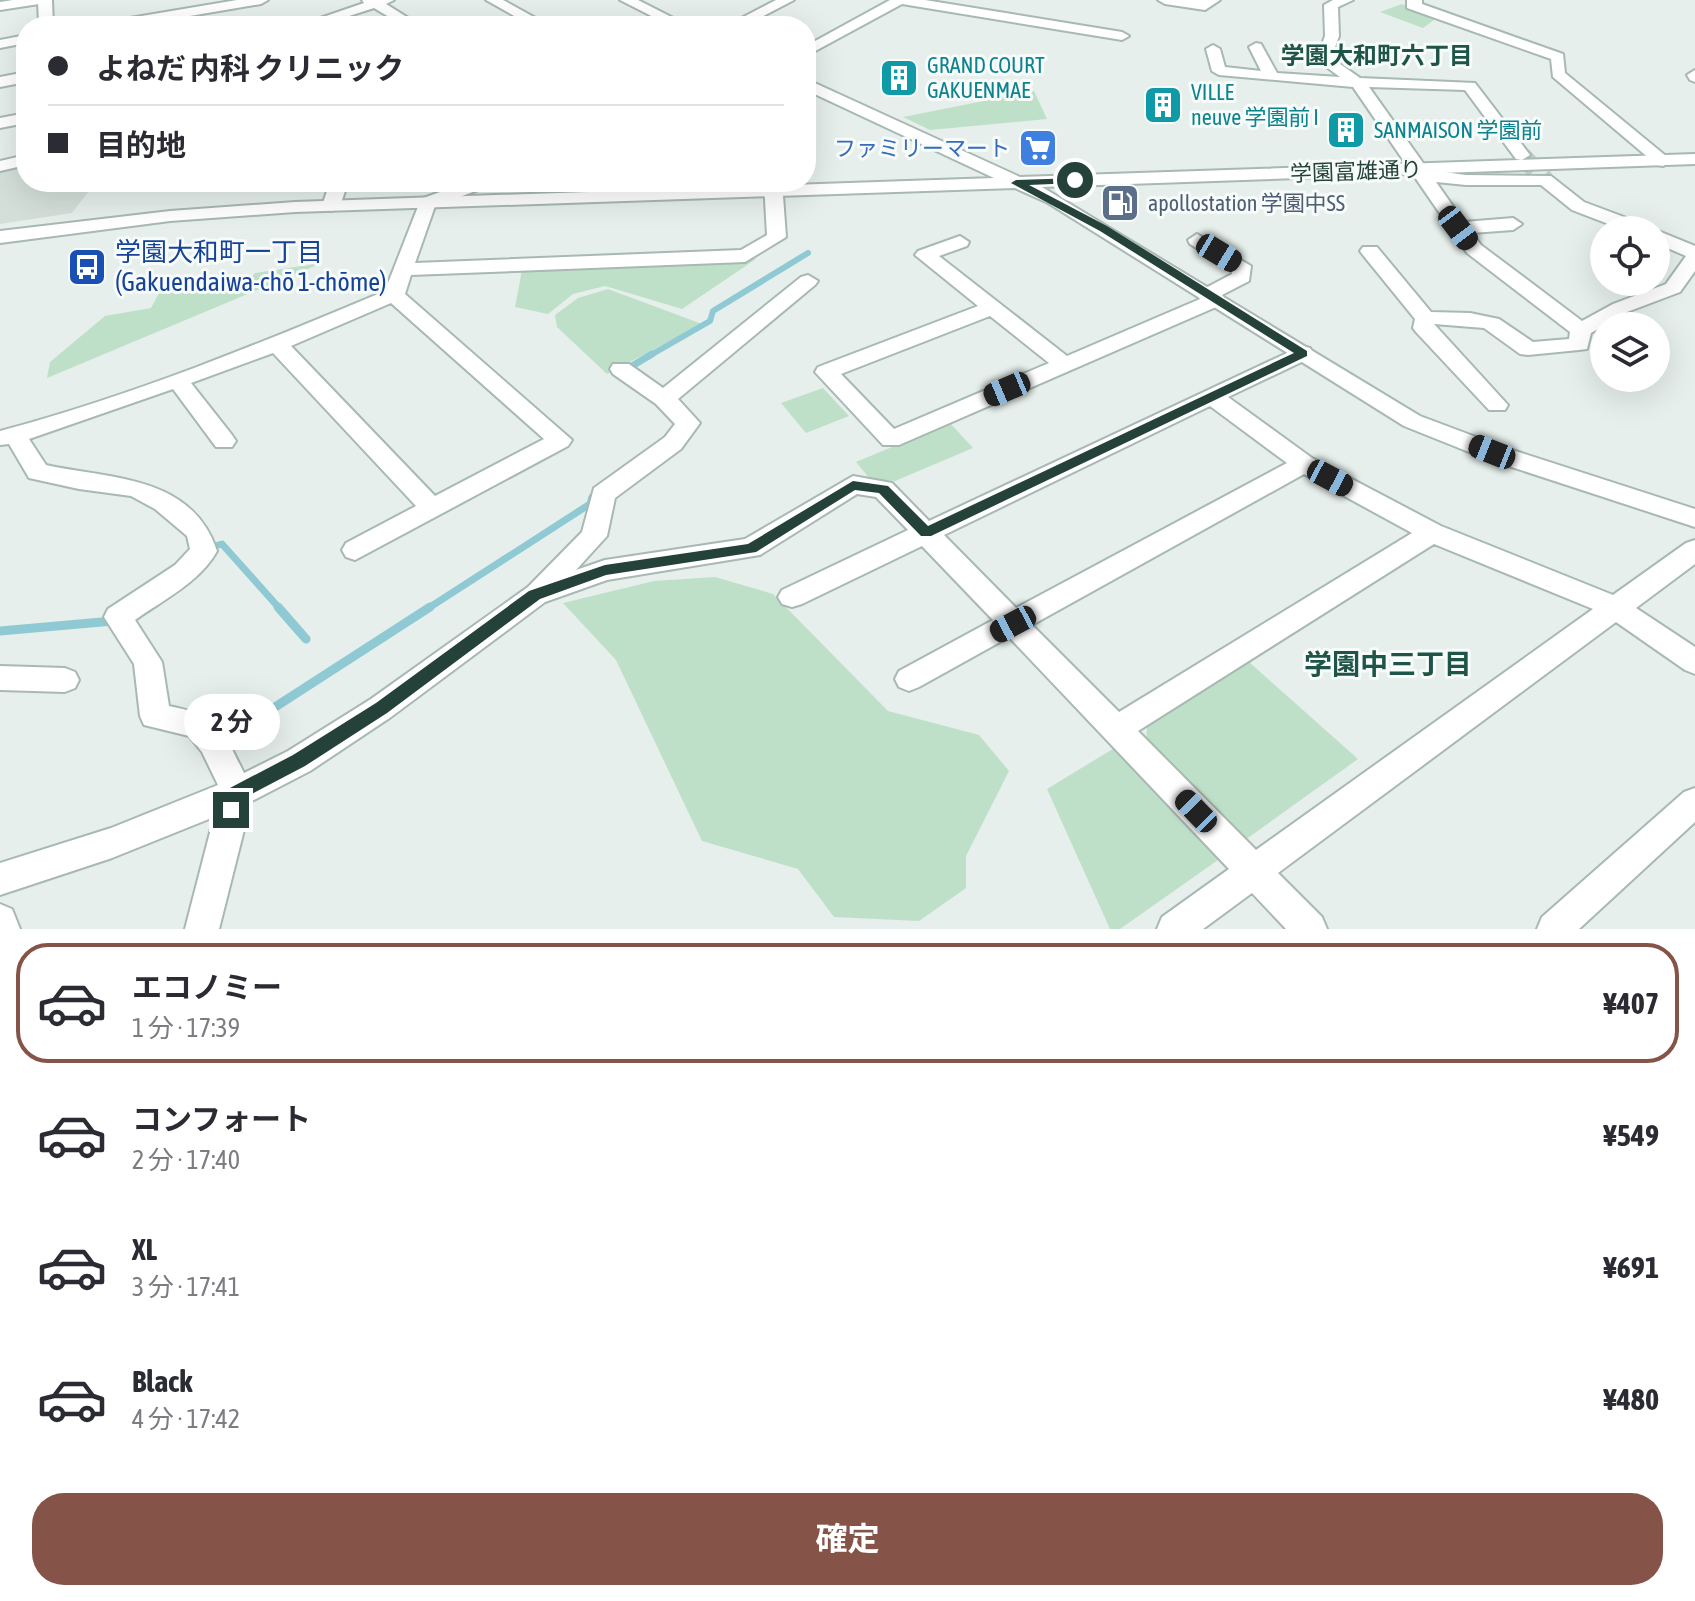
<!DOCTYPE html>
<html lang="ja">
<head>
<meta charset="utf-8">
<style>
	body { margin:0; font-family:"Asap Condensed","Noto Sans JP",sans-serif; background:#f2f2f3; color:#2b2b33; height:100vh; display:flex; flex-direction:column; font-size:30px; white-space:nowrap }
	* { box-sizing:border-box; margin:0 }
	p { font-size:26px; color:#7c7c81 }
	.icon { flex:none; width:44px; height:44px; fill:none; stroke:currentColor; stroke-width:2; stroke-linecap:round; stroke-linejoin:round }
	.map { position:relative; height:929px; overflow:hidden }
	.panel { display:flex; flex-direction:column; background:#fff; flex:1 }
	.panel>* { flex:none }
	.banner { position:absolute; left:16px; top:16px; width:800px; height:176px; border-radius:32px; box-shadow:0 8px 32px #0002; display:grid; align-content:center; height:176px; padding:0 32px; background:#fff }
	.tools { position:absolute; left:1590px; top:216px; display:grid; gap:16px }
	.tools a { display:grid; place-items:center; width:80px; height:80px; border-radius:50%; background:#fff; box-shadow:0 8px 32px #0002; font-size:40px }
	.end { position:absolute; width:36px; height:36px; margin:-18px; border:10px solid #24423a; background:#fff; box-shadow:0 0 0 4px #fff }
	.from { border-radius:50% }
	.bubble { position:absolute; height:56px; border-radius:28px; background:#fff; box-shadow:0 8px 32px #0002; font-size:26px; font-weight:700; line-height:56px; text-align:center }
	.car { position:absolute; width:24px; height:48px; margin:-24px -12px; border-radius:10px; box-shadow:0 0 6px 2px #0007; background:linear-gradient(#222 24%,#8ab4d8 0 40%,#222 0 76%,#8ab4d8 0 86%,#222 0) }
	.banner b { display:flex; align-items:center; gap:28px; height:76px; font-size:30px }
	.banner b+b { border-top:2px solid #e1e1e2 }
	.banner i { width:20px; height:20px; background:#2b2b33 }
	ul { padding:14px 0 0; list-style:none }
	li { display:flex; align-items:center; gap:24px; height:120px; margin:0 16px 12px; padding:0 16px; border:4px solid transparent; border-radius:32px }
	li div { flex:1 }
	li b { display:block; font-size:30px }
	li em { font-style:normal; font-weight:700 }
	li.current { border-color:#855347 }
	li>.icon { width:72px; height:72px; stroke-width:1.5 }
	.action { display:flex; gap:16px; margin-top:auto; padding:16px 32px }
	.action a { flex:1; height:92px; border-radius:32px; background:#855347; color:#fff; font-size:32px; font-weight:700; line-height:92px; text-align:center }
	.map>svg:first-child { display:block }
	.built { fill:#d4dfda }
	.green { fill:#bfe0c8 }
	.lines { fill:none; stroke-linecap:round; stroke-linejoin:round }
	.stream-far2 { stroke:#8ec9d4; stroke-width:6 }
	.stream-far1 { stroke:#8ec9d4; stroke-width:7 }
	.stream { stroke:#8ec9d4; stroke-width:9 }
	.minor-tunnel-far1 { stroke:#bfccc8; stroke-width:15; stroke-dasharray:15 8; stroke-linecap:butt }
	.minor-tunnel { stroke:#bfccc8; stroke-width:19; stroke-dasharray:19 10; stroke-linecap:butt }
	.minor-casing { stroke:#a8b8b2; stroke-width:4 }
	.tertiary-casing { stroke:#a8b8b2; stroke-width:4 }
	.minor { fill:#fff; fill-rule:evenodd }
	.tertiary { fill:#fff; fill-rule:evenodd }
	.route { fill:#24423a }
	.labels { text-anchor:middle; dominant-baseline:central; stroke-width:6; stroke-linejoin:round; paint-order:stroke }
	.far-culture-label { font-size:22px; fill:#0d838f; stroke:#f7fbf9; text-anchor:start }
	.far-shop-label { font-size:22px; fill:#366cbe; stroke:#f7fbf9; text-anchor:end }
	.far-street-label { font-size:22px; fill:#24423a; stroke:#f7fbf9 }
	.far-service-label { font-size:22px; fill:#4e5e75; stroke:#f7fbf9; text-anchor:start }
	.far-neighbourhood-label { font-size:24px; font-weight:bold; fill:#1f5548; stroke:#f7fbf9 }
	.transit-label { font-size:26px; fill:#164399; stroke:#f7fbf9; text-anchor:start }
	.neighbourhood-label { font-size:28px; font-weight:bold; fill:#1f5548; stroke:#f7fbf9 }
</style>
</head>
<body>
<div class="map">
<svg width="1695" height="929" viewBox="0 0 1695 929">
	<rect width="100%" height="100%" fill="#e6efeb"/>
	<path class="built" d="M26 163V182H96L72 213 0 224V169Z"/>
	<path class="green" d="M1402 4 1438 17 1423 28 1380 12Z
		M1034 91 1047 119 930 130 903 117Z
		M756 259 682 309 605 286 573 294 548 314 515 307 522 270Z
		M322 263 47 378 50 362 105 316 151 308 166 280 194 278 191 291 247 283 255 273Z
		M608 289 702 324 607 374 557 327 555 315 578 298Z
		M823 388 849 416 806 433 781 403Z
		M950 423 973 448 895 481 870 479 856 462Z
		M715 577 773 594 888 711 979 735 1009 771 966 856V888L919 921 834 917 798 869 702 841 616 660 563 603 654 581Z
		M1249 662 1358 759 1245 840 1146 744 1147 726Z
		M1116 747 1212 849 1218 860 1120 929H1110L1047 789Z"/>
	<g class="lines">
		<path class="stream-far2" d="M649 356 710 321 713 311 808 253"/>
		<path class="stream-far1" d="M627 369 652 354
			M208 548 222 544 280 609
			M427 609 590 504 592 497"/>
		<path class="stream" d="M278 607 306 639
			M0 631 113 621
			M224 740 430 607"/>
		<path class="minor-tunnel-far1" d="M1522 155 1524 158"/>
		<path class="minor-tunnel" d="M1522 156 1545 180"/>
		<defs>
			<path id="minor" d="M38 0H52L53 26H39Z
				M237 0H268L261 4 131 26H99L106 22Z
				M362 0H394L386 4 421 26H404L374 8 318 26H297L364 3Z
				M486 0H503L550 26H532Z
				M776 0H794L744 26H726Z
				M890 0H925L1122 32 1129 36 1122 40 902 4 806 56V46Z
				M1158 0H1220L1205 10 1165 4Z
				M1333 0H1353L1338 7 1339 36 1333 53 1336 61 1360 78 1475 83 1530 155 1522 160 1516 159 1465 90 1369 87 1428 170 1466 175 1551 176 1584 202 1648 226 1650 230H1624L1572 210 1541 185H1466L1436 182 1464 222 1513 218 1522 224 1513 230 1472 233 1481 245 1582 321 1613 304 1666 284 1686 256 1656 243V230L1695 246V271L1680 292 1627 312 1591 333 1587 349 1579 350 1528 355 1520 354 1484 328 1434 324 1508 405 1505 410H1489L1416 332 1413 328 1415 319 1363 255 1360 251 1363 247H1377L1431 312 1470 313 1499 319 1533 342 1569 339 1570 332 1467 253 1353 87 1219 75 1212 71 1206 49 1213 45 1220 49 1225 67 1261 71 1249 47 1256 43 1261 44 1277 73 1340 77 1325 66 1319 53 1325 36 1324 5Z
				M1407 0H1422V4L1563 54 1565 73 1672 161 1663 166 1657 165 1553 77 1551 59 1407 8Z
				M26 35V43L0 48V40Z
				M1695 70V82L1690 80 1687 75Z
				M26 72V82L0 87V77Z
				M26 113V123L0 128V118Z
				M26 155V165L0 171V161Z
				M330 182H348L340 206 331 211 322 206Z
				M467 182H492L489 186 435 206 415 263 741 250 767 235 764 182H782L786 237 745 262 411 275 405 294 572 440 568 446 355 560 346 557 342 550 346 543 416 506 273 353 191 383 232 435 236 441 232 447H216L173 389 29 439 46 465C110 479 192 475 217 551 200 582 163 600 135 620L162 662 169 706C223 717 220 726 244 773L288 751 371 699 528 587 582 532 594 488 665 437 675 424 656 404 613 374 610 369 613 364H629L663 388 801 277 808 275 818 281 815 285 678 399 700 423 681 449 615 498 607 536 576 570 605 560 745 539 853 476 892 483 929 521 1302 346 1310 348 1313 353 1310 358 1228 397 1312 458 1441 526 1613 595 1686 543 1695 540V564L1636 608 1695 647V674L1685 670 1616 622 1278 873 1322 917 1327 929H1286L1252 893 1203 929H1157L1162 917 1229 869 1009 637 919 687 909 691 899 687 895 679 899 671 993 620 922 546 802 604 792 607 782 604 778 597 782 590 908 530 876 497 857 494 760 555 607 580 545 602 391 717 310 771 248 803 245 826 219 929H185L214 817 112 858 0 895V863L111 828 218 785 202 752 189 736 144 725 140 716 134 664 104 617 108 609 175 565 190 549 187 536 155 509 131 496 79 489 29 478 9 444 0 445V431C132 396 259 344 385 291L421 199ZM391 303 544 439 435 496 291 346ZM1210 406 1287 463 1016 608 944 535ZM1304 474 1412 533 1119 712 1032 625ZM1434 544 1593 609 1256 850 1138 731Z
				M1197 234 1251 266 1249 281 1222 295 1226 300 1223 304 899 445H883L815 372 818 367 978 306 915 255 918 251 960 236 969 242 967 246 939 256 1067 356 1200 299 1197 295 1200 291 1232 274 1231 269 1190 244 1188 240ZM990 316 1049 363 894 429 841 374Z
				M0 666 65 668 75 672 79 680 75 688 65 692 0 690Z
				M1695 788V822L1579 929H1537L1542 917 1684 792Z
				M0 904 12 909 20 929H0Z"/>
			<path id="tertiary" d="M13 0H46L39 4 0 10V2Z
				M620 0H638L689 26H671Z
				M806 79 1020 177 1695 154V164L1042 187 1420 416 1500 446 1695 509V527L1484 458 1404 426 1048 203 1015 188 295 212 170 221 0 243V231L170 211 295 202 994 178 806 90Z"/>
		</defs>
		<use href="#minor" class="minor-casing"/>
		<use href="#tertiary" class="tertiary-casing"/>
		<use href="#minor" class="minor"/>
		<use href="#tertiary" class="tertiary"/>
	</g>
	<path class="route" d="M1079 178 1075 183 1029 185 1107 226 1307 351V356L931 536H921L879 493 855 490 756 552 606 575 540 599 387 713 305 766 242 799 238 816H225L223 810 228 789 293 755 376 703 529 591 605 565 748 544 853 481 888 486 928 526 1294 353 1100 231 1011 183 1016 180Z"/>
	<defs>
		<symbol id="building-square" viewBox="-11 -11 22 22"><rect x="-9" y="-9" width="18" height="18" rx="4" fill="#0f9aa8" stroke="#f7fbf9"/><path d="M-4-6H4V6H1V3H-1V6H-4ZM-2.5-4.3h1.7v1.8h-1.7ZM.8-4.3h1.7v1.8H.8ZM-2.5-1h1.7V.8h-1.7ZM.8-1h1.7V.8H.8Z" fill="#fff"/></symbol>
		<symbol id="supermarket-square" viewBox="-11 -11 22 22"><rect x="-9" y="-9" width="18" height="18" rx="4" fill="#3f7fe0" stroke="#f7fbf9"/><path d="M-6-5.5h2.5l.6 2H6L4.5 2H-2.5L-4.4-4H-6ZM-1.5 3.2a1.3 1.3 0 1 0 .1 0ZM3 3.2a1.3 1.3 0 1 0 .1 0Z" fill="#fff"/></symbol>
		<symbol id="fuel-square" viewBox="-11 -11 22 22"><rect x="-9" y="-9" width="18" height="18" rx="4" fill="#5c6f8a" stroke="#f7fbf9"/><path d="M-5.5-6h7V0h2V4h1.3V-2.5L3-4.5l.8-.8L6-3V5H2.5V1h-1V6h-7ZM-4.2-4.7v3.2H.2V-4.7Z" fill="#fff"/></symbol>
		<symbol id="bus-square" viewBox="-11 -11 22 22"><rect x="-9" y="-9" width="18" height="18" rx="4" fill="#1a4fb4" stroke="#f7fbf9"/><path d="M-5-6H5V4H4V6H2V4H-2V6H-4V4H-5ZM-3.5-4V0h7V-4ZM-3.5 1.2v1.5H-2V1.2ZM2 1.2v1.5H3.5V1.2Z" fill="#fff"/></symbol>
	</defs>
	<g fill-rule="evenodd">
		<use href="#building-square" x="877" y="56" width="44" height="44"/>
		<use href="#building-square" x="1141" y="83" width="44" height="44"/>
		<use href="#building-square" x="1324" y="108" width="44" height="44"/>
		<use href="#supermarket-square" x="1016" y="126" width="44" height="44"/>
		<use href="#fuel-square" x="1098" y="181" width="44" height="44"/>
		<use href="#bus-square" x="65" y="245" width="44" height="44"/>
	</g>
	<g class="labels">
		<g class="far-culture-label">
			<text x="927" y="65">GRAND COURT<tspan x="927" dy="25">GAKUENMAE</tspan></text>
			<text x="1191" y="92">VILLE<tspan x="1191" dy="25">neuve 学園前 I</tspan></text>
			<text x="1374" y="130">SANMAISON 学園前</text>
		</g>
		<g class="far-shop-label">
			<text x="1010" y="148">ファミリーマート</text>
		</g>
		<g class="far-street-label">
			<text transform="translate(1356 171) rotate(-2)">学園富雄通り</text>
		</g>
		<g class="far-service-label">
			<text x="1148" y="203">apollostation 学園中SS</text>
		</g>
		<g class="far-neighbourhood-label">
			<text x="1377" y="55">学園大和町六丁目</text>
		</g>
		<g class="transit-label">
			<text x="115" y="252">学園大和町一丁目<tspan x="115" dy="30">(Gakuendaiwa-chō 1-chōme)</tspan></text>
		</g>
		<g class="neighbourhood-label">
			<text x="1388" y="664">学園中三丁目</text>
		</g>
	</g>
</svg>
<div class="tools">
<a><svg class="icon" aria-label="locate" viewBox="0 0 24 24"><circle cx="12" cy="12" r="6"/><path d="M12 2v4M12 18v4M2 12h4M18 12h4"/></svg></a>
<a><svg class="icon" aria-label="layers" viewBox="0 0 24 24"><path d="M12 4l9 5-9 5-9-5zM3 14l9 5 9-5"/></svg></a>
</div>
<i class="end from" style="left:1075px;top:180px"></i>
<i class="end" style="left:231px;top:810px"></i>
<div class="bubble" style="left:184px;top:694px;width:96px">2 分</div>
<i class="car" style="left:1458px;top:228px;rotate:143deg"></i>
<i class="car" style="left:1219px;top:253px;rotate:121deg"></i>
<i class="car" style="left:1007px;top:389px;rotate:247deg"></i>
<i class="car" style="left:1492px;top:452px;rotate:292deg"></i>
<i class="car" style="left:1330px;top:478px;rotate:118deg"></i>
<i class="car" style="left:1013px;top:624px;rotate:242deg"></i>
<i class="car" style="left:1196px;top:811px;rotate:316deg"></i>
<div class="banner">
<b><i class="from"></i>よねだ 内科 クリニック</b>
<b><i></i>目的地</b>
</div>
</div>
<section class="panel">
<ul>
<li class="current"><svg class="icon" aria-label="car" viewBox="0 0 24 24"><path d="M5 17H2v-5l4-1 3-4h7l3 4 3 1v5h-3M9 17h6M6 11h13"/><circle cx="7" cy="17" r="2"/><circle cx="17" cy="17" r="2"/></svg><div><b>エコノミー</b><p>1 分 · 17:39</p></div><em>¥407</em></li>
<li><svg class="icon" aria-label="car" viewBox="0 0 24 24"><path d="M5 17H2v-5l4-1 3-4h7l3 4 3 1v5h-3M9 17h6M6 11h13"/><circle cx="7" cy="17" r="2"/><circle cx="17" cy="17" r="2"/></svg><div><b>コンフォート</b><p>2 分 · 17:40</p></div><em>¥549</em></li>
<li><svg class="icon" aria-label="car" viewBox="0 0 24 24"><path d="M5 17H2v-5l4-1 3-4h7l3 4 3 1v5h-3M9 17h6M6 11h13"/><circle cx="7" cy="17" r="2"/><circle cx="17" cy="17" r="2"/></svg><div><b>XL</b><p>3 分 · 17:41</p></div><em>¥691</em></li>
<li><svg class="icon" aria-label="car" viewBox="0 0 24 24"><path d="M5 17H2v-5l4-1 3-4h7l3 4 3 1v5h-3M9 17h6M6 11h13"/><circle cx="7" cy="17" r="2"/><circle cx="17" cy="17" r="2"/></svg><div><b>Black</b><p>4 分 · 17:42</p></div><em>¥480</em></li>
</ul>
<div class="action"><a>確定</a></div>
</section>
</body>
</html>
